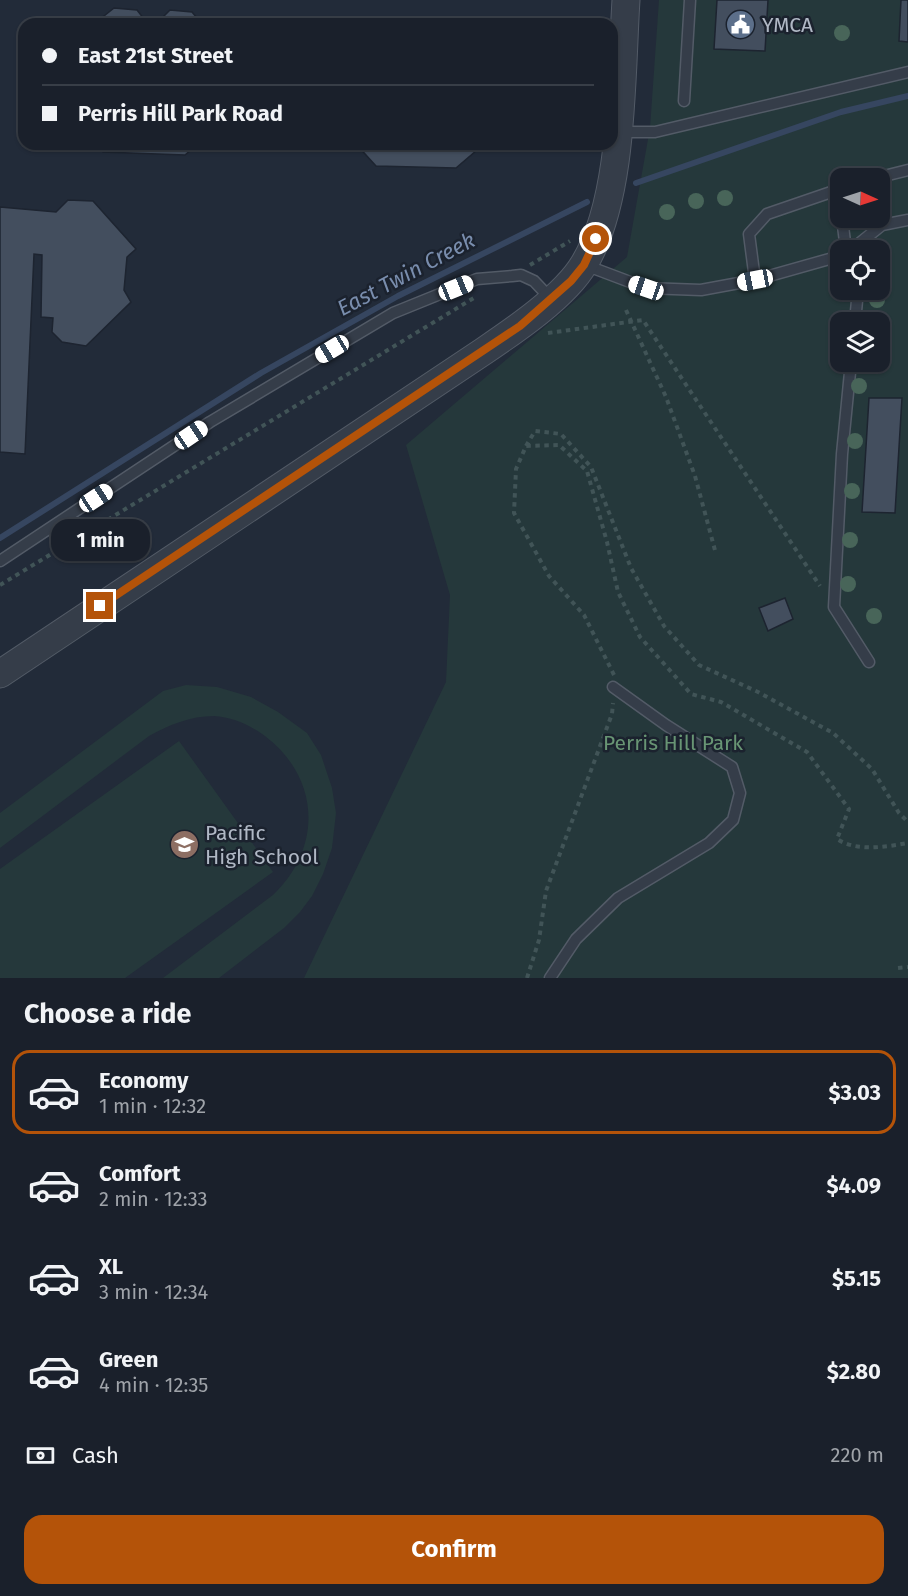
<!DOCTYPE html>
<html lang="en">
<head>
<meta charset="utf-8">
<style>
	body { margin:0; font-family:"Fira Sans",sans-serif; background:#272d37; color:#f1f3f6; height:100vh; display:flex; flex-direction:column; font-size:22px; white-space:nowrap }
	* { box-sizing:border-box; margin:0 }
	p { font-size:20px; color:#9fa3a9 }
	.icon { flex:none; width:33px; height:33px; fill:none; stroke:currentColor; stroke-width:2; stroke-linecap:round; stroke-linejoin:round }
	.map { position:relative; height:978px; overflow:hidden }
	.panel { display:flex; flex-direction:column; background:#1a202b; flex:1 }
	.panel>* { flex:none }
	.top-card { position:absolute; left:18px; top:18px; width:600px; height:132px; border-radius:18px; box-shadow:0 2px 4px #0004,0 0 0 2px #383e47; display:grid; align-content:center; height:132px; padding:0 24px; background:#1a202b }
	.needle { width:39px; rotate:93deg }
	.tools { position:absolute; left:830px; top:168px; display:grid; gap:12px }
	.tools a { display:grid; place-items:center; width:60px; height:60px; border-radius:12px; background:#1a202b; box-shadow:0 2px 4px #0004,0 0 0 2px #383e47; font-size:30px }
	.end { position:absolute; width:27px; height:27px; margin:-14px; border:8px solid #b45309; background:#fff; box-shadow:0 0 0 3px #fff }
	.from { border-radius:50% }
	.bubble { position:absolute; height:42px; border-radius:18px; background:#1a202b; box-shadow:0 2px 4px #0004,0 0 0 2px #383e47; font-size:20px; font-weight:700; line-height:42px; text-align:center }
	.car { position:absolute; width:18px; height:36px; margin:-18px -9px; border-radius:8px; box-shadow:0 0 4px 2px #0007; background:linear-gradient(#fff 24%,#345 0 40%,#fff 0 76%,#345 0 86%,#fff 0) }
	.top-card b { display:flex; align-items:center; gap:21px; height:57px; font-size:22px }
	.top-card b+b { border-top:2px solid #383e47 }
	.top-card i { width:15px; height:15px; background:#f1f3f6 }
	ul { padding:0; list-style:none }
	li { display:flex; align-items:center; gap:18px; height:84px; margin:0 12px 9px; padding:0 12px; border:3px solid transparent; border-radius:18px }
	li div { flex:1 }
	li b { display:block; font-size:22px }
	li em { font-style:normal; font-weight:700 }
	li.active { border-color:#b45309 }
	li>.icon { width:54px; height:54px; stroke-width:1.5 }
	h2 { padding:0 24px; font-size:27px; line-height:72px }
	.pay { display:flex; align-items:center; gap:15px; height:66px; padding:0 24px; font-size:22px }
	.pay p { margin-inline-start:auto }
	.primary-button { display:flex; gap:12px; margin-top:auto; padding:12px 24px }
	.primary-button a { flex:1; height:69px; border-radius:18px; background:#b45309; color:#fff; font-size:24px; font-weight:700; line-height:69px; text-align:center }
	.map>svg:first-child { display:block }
	.green { fill:#25383b; fill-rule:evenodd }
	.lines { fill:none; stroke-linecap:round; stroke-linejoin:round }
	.stream { stroke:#364660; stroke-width:6 }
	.building { fill:#434e5e; stroke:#1d2430; stroke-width:1.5 }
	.service-casing { stroke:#535b67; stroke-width:13 }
	.tertiary-casing { stroke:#535b67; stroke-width:29 }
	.path { stroke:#415457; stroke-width:4; stroke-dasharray:4.5 4.5; stroke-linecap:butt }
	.service { stroke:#353d49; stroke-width:10 }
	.tertiary { stroke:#353d49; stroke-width:27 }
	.tree { fill:#486559 }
	.route { stroke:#b45309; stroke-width:8 }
	.labels { text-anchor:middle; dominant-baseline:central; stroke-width:5; stroke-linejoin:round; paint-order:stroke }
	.poi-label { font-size:21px; fill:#b0b8c5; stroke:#1b222e; text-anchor:start }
	.park-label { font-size:21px; fill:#689574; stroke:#1b222e }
	.water-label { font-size:22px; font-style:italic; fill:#798dad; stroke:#1b222e }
</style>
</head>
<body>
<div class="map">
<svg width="908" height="978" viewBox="0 0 908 978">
	<rect width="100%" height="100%" fill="#222b39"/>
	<path class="green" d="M659 0H908V978H304L446 682 450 595 406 445 627 257 650 128ZM840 178H879V218H840ZM840 250H879V290H840ZM840 322H879V362H840Z
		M186 685 217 687 251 697 278 712 307 733 321 755 332 788 336 813 332 848 323 874 312 896 300 912 284 928 219 978H163L273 895C323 847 320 778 265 736 250 725 232 717 214 716 190 716 169 725 149 736L0 848V813L163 691Z
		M179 741 273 872 125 978H0V869Z"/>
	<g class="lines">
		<path class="stream" d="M636 183 841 112 908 96
			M0 538 261 373 398 296 587 202"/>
	</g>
	<path class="building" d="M717 0H768L765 51 714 49Z
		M901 0H908V42L899 41Z
		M114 8 137 10 144 19 160 20 170 10 192 12 202 24H94Z
		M380 19 406 22 407 24H375Z
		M96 144H198L185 155 103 152Z
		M356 144H484L456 168 376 166Z
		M68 200 93 201 136 249 127 257 124 290 131 302 86 346 62 342 52 332 53 318 41 317 42 255 34 254 25 454 0 452V207L56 212Z
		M869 398H902L895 513 862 512Z
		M785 598 793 619 768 631 759 608Z"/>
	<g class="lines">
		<defs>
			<path id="service" d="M684 101 690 0
				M618 132H655L908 72
				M876 178 908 170
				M842 218 846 250
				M851 250 882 225 908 220
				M585 265 646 288 701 290 755 280 840 256
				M755 280 749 234 767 214 840 189
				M855 322 858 290
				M851 362 842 454 834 607 869 662
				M0 561 210 422 393 313 477 279 512 276 521 275 534 281 551 299
				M550 978 576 939 618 898 709 843 733 820 740 793 732 767 666 725 613 687"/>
			<path id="tertiary" d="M0 674 484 351C515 330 565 296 584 264 624 198 621 77 626 0"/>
		</defs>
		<use href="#service" class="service-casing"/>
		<use href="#tertiary" class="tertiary-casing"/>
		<path class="path" d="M530 265 570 241
			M626 310 666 397 695 476 716 554
			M548 333 643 320 820 586
			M526 446 535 431 561 434 591 467 631 568 664 626 699 665 758 692 833 733 872 769 899 813 908 822
			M0 585 477 296
			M614 675 584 615 549 576 514 513 516 469 526 446 559 445 587 471 607 542 618 592 640 637 691 694 721 702 807 752 849 809 837 839C857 852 885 847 908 843
			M898 968 908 967
			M527 978 539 940 546 891 612 714 613 703"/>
		<use href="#service" class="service"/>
		<use href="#tertiary" class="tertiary"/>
	</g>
	<g class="tree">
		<circle cx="842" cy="33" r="8"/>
		<circle cx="725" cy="198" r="8"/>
		<circle cx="696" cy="201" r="8"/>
		<circle cx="667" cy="212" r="8"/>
		<circle cx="877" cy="300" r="8"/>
		<circle cx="859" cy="386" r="8"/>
		<circle cx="855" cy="441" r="8"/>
		<circle cx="852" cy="491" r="8"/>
		<circle cx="850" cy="540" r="8"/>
		<circle cx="848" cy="584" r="8"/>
		<circle cx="874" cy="616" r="8"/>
	</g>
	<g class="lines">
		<path class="route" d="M100 606 520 326 571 281 584 265 596 239"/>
	</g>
	<defs>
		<symbol id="civic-disc" viewBox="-11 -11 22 22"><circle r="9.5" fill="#5c6f8a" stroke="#1b222e"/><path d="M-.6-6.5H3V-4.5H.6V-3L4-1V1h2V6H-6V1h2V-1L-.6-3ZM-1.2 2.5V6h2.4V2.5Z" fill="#fff"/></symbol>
		<symbol id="school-disc" viewBox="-11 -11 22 22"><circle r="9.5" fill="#8d6e63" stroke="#1b222e"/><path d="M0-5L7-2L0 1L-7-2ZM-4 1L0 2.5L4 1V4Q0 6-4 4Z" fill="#fff"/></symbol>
	</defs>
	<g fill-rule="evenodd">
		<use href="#civic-disc" x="724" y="8" width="33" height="33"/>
		<use href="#school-disc" x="168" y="828" width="33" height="33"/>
	</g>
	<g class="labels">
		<g class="poi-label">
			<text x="762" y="25">YMCA</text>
			<text x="205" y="833">Pacific<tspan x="205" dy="24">High School</tspan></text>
		</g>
		<g class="park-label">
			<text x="673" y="743">Perris Hill Park</text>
		</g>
		<g class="water-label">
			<text transform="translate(406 274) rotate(-28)">East Twin Creek</text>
		</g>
	</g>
</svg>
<div class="tools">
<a><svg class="needle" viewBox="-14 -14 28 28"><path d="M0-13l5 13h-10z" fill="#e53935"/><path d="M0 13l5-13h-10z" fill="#9fa3a9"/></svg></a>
<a><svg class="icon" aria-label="locate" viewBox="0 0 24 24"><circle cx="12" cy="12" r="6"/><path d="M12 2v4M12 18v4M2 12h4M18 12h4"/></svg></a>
<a><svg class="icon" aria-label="layers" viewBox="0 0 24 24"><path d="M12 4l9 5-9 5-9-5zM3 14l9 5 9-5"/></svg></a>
</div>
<i class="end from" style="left:596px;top:239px"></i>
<i class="end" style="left:100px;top:606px"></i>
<div class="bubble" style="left:51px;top:519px;width:99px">1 min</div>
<i class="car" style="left:755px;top:280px;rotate:259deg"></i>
<i class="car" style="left:456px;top:288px;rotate:68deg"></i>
<i class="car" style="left:646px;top:288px;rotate:289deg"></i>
<i class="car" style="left:332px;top:349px;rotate:239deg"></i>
<i class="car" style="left:191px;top:435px;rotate:56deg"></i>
<i class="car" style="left:96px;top:498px;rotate:57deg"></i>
<div class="top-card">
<b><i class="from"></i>East 21st Street</b>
<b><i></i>Perris Hill Park Road</b>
</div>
</div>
<section class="panel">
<h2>Choose a ride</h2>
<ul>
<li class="active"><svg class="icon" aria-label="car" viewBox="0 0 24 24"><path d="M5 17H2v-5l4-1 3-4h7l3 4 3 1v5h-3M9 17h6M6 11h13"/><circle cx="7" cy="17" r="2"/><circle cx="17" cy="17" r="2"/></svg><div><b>Economy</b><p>1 min · 12:32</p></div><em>$3.03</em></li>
<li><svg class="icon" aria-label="car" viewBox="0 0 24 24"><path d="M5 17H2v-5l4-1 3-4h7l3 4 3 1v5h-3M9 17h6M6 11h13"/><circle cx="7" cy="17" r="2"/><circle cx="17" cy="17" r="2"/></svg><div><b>Comfort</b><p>2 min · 12:33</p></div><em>$4.09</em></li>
<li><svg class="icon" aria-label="car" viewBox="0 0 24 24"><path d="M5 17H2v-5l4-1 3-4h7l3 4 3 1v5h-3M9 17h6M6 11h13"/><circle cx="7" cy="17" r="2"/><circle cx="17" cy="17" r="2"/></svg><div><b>XL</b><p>3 min · 12:34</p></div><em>$5.15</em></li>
<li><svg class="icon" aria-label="car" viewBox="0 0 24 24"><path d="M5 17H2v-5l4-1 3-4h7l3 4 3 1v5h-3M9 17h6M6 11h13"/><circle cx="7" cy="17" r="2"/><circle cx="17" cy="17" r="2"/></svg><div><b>Green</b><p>4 min · 12:35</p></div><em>$2.80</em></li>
</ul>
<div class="pay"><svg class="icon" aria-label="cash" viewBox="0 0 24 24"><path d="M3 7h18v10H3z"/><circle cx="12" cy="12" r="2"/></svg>Cash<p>220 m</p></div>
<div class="primary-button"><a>Confirm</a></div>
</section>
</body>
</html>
